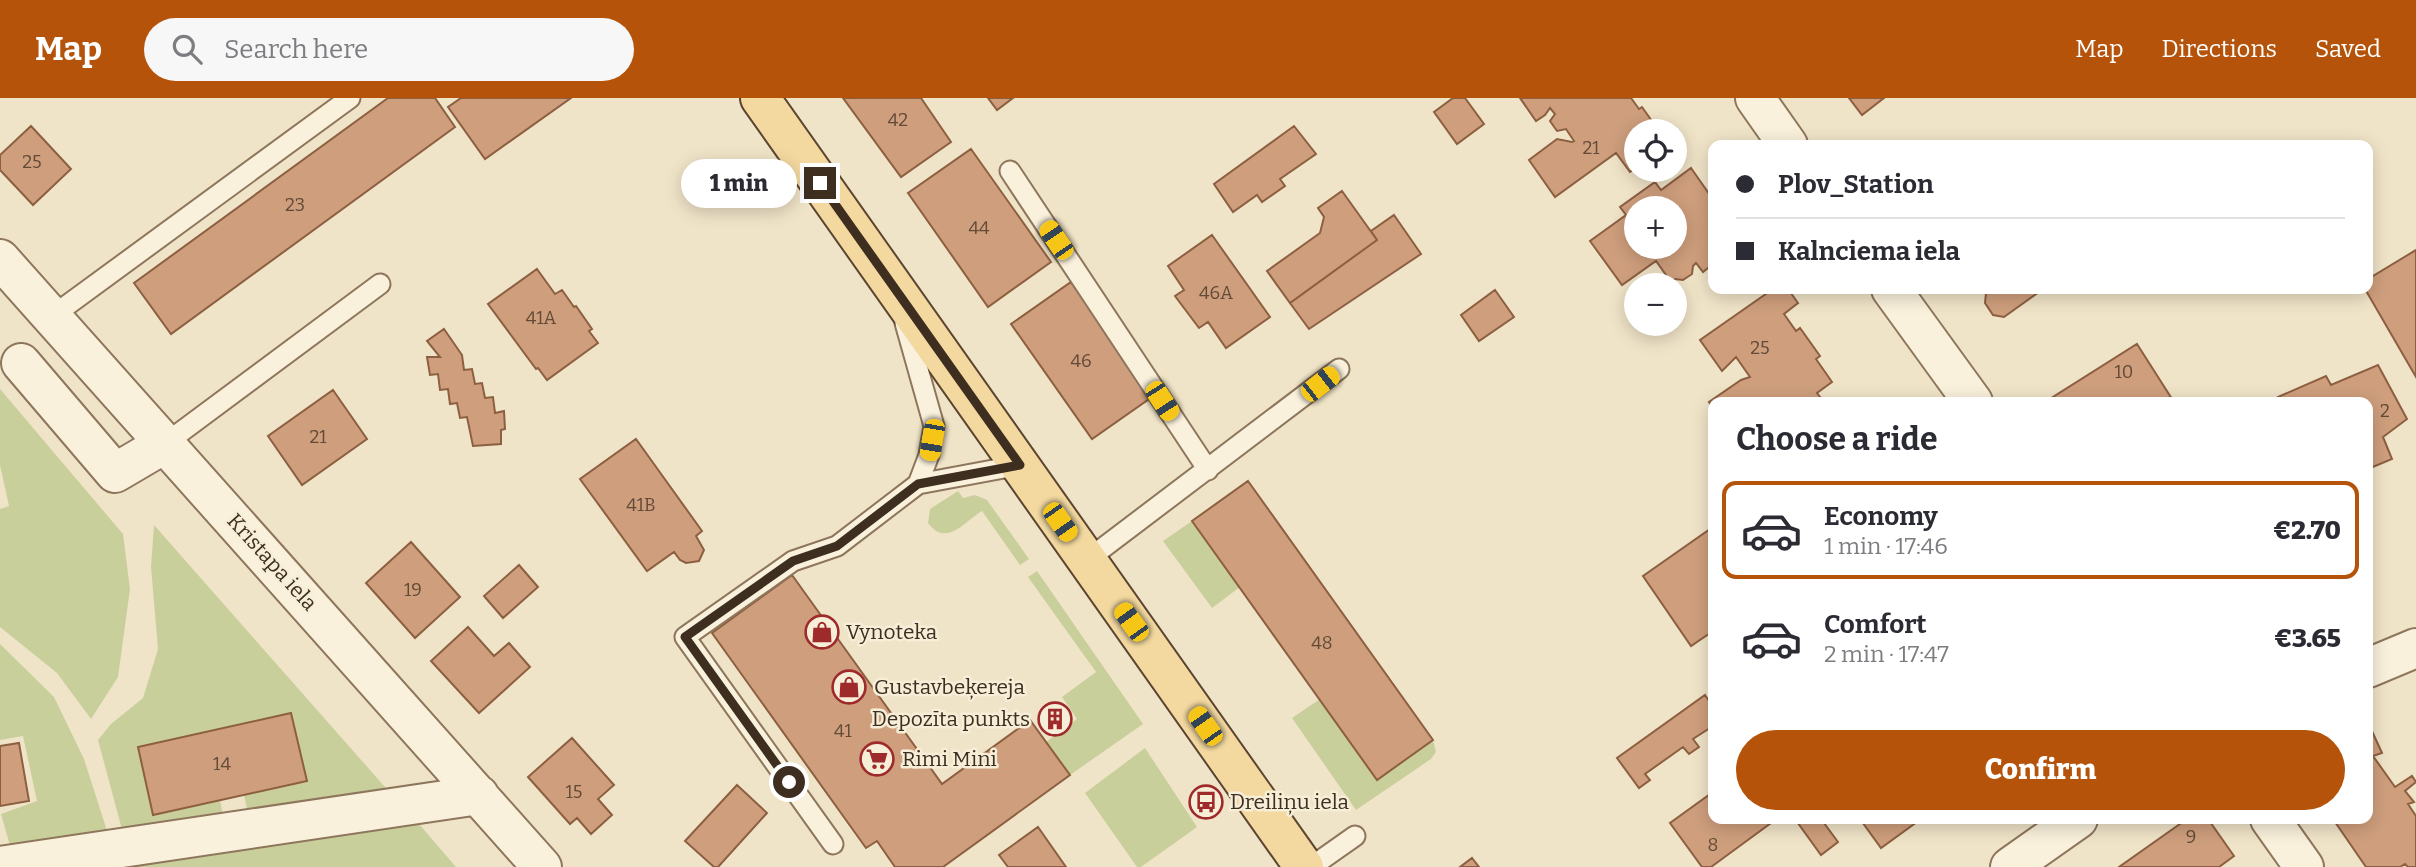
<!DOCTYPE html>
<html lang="en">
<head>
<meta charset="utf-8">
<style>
	body { margin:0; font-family:Bitter,serif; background:#f7f7f7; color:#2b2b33; height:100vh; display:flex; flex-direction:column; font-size:26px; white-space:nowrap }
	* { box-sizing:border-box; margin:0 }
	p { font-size:23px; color:#7c7c81 }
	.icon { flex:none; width:38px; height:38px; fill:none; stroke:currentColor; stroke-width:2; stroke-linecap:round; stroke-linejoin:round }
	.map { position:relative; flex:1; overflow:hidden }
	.drawer { position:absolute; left:1708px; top:299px; width:665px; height:427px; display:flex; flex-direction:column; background:#fff; border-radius:14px; box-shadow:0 4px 18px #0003 }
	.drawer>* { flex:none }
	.guide { position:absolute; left:1708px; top:42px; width:665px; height:154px; border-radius:14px; box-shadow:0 4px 18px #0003; display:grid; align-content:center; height:154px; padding:0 28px; background:#fff }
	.controls { position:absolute; left:1624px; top:21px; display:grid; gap:14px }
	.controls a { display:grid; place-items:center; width:63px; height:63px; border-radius:50%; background:#fff; box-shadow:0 4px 18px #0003; font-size:35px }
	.end { position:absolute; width:32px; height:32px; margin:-16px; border:9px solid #3d2e20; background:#fff; box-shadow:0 0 0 4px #fff }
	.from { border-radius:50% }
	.bubble { position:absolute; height:49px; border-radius:24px; background:#fff; box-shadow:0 4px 18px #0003; font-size:23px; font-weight:800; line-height:49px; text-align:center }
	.car { position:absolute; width:21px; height:42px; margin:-21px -10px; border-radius:9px; box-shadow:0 0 5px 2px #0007; background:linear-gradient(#f5c518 24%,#345 0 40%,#f5c518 0 76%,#345 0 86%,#f5c518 0) }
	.guide b { display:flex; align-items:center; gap:24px; height:66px; font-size:26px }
	.guide b+b { border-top:2px solid #e1e1e2 }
	.guide i { width:18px; height:18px; background:#2b2b33 }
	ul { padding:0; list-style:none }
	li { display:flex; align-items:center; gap:21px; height:98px; margin:0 14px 10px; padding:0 14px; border:4px solid transparent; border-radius:14px }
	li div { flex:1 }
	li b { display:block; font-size:26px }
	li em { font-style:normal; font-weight:800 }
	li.on { border-color:#b45309 }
	li>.icon { width:63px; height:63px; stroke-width:1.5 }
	h2 { padding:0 28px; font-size:32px; line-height:84px }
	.action { display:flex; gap:14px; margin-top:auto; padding:14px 28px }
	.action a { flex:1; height:80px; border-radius:42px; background:#b45309; color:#fff; font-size:28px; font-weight:800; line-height:80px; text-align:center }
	header { display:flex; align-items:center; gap:42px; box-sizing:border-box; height:98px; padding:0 35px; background:#b45309; color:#fff }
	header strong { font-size:33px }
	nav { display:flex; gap:38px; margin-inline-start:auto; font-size:24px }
	.search { width:490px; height:63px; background:#f7f7f7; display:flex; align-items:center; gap:18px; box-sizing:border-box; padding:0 24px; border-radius:38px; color:#7c7c81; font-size:26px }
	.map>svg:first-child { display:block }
	.green { fill:#c9cf9b }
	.building { fill:#cf9f7d; stroke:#8d5f41; stroke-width:2; fill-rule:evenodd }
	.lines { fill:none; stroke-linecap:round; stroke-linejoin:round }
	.lane-casing { stroke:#8d765c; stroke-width:23 }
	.street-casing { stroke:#8d765c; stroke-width:42 }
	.primary-casing { stroke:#5b4430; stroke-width:42 }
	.lane { stroke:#faf1dc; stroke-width:19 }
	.street { stroke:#faf1dc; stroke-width:38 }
	.primary { stroke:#f3d9a0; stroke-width:38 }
	.route { stroke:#3d2e20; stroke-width:9 }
	.labels { text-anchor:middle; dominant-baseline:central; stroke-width:5; stroke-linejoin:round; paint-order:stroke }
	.number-label { font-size:18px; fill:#624a37 }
	.street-label { font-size:21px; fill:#3d2e20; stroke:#f7eed8 }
	.poi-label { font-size:21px; fill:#3d2e20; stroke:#f7eed8; text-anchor:start }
</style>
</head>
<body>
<header>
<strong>Map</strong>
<div class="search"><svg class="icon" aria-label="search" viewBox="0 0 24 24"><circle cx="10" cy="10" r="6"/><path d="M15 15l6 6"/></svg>Search here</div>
<nav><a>Map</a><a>Directions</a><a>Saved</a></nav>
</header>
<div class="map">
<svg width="2416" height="769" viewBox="0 0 2416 769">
	<rect width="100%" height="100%" fill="#f0e4c8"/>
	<path class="green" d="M0 291 123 436 130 491 118 579 91 621 57 575 0 529V411L9 408 0 367Z
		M958 393 963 400 975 397 987 402 1029 461 1020 467 982 413C963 425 946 449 928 425L930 411Z
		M1192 423 1240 489 1212 510 1163 443Z
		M154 427 392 697 249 720 244 697 306 683 291 615 139 649 153 717 220 702 224 724 124 739 98 642 111 626 143 600 158 551 151 469Z
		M1037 473 1143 626 1070 677 1046 644 1077 621 1062 599 1096 574 1028 479Z
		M0 546 54 599 84 661 110 742 13 758 1 716 37 703 23 638 0 642Z
		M1320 601 1433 642 1436 654 1431 661 1356 712 1292 620Z
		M1145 650 1197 729 1141 769H1137L1085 695Z
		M413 719 456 769H53Z"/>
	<path class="building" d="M388 0H435L455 29 171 236 134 185Z
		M461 0H571L485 61 448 9Z
		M843 0H921L951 44 901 79Z
		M988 0H1013L997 12Z
		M1453 0H1465L1484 26 1457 46 1434 14Z
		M1520 0H1631L1639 11 1642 9 1659 33H1636V70L1630 74 1616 55 1555 99 1529 62 1557 41 1572 44 1574 43 1566 31 1557 33 1550 23 1555 16 1550 10 1545 17 1536 23Z
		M1849 0H1884L1862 17Z
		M31 28 71 71 33 107 0 72V57Z
		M1294 28 1316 56 1280 81 1285 88 1262 104 1257 97 1233 114 1214 86Z
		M971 51 1051 164 988 209 908 95Z
		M1691 70 1710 97 1713 96V166L1703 174 1696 165 1693 168 1692 176 1683 182 1675 181 1671 184 1656 163 1622 187 1590 143 1626 117 1620 109 1655 84 1661 92ZM1636 110H1675V149H1636Z
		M1342 93 1377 142 1290 205 1267 173 1320 135 1324 119 1318 110Z
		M1394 117 1421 156 1309 231 1290 205 1377 142 1371 133Z
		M1212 137 1270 219 1226 250 1208 224 1199 230 1175 198 1184 192 1168 168Z
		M2416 152V279L2365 191H2368V181Z
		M537 171 555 196 562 192 574 209 576 208 592 231 589 233 598 245 547 282 538 270 536 271 488 206Z
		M1071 184 1152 299 1092 341 1011 226Z
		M1773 191H1788L1798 205 1784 216 1796 233 1800 230 1820 258 1816 261 1832 284 1817 295 1824 304H1713V310L1709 304 1741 282 1750 279 1736 259 1722 273 1700 242Z
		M1992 191H2043L2004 219 1993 217 1985 205 1986 195Z
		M1495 192 1514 219 1479 243 1461 217Z
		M444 231 462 257 464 272 472 271 475 286 482 285 485 300 493 299 495 315 504 313 505 331 501 332V346L473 348 467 319 460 320 457 305 450 306 448 291 440 292 438 276 430 277 427 259H440L427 243Z
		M2137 246 2172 301 2167 304H2045Z
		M2378 267 2407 321 2383 339 2392 361 2368 371V304H2281L2278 299 2326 278 2331 287Z
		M333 292 367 341 302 387 268 338Z
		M636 341 702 433 696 438 704 452 699 463 686 465 680 462 674 454 647 473 580 381Z
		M1248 383 1433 642 1377 682 1192 423Z
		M1713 429V533L1691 548 1643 478Z
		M411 444 460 499 415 540 366 485Z
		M519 467 538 489 503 520 484 498Z
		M792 477 942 686 1030 622 1070 677 943 769H895L877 743 866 750 712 535Z
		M468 529 494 558 509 545 530 569 479 615 431 563Z
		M1705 597 1713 609V628L1693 641 1699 649 1689 656 1683 649 1645 676 1650 682 1639 690 1617 660Z
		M1054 605 1069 627 1056 637 1040 615Z
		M291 615 307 683 153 717 138 649Z
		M2371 631 2382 655 2373 658 2395 689 2412 678 2416 684 2405 693 2414 704 2408 706 2416 718V769H2408L2405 766 2400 769H2366L2333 721H2368V632Z
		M572 640 614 687 598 701 612 717 591 736 577 720 570 726 528 679Z
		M19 645 29 703 0 708V648Z
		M737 687 767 715 718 769H714L685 743Z
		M1713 694V721H1768L1771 725 1711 769H1702L1670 725Z
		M1795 721H1821L1838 744 1821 757Z
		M1860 721H1921L1881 750Z
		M2187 721H2208L2234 758 2219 769H2119Z
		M1038 729 1066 769H1008L999 757Z
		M1472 760 1479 769H1460Z"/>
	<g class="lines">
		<defs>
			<path id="lane" d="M1010 73 1208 372
				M51 219 350 0
				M905 225 934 328 929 357 918 386
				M166 345 380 186
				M1087 462 1339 271
				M833 746 685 539 793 463 837 448 918 386 1020 367
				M1311 769 1355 738"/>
			<path id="street" d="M1755 0 1788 47
				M0 161 542 769
				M1891 191 1973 304
				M21 265 115 375 166 345
				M2368 570 2416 550
				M2270 721 2304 769
				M0 768 479 697
				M2010 769 2078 721"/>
			<path id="primary" d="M760 0 1304 769"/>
		</defs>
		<use href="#lane" class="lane-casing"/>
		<use href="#street" class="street-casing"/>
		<use href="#primary" class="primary-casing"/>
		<use href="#lane" class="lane"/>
		<use href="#street" class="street"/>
		<use href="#primary" class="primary"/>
	</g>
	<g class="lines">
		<path class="route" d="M789 684 685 539 793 463 837 448 918 386 1020 367 820 85"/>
	</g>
	<defs>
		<symbol id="shop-ring" viewBox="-11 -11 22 22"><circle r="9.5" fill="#f7eed8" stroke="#9e2a2b" stroke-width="1.5"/><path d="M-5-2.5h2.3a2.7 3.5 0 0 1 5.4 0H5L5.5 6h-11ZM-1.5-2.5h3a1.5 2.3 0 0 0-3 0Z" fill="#9e2a2b"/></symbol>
		<symbol id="building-ring" viewBox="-11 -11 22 22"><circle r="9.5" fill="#f7eed8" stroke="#9e2a2b" stroke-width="1.5"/><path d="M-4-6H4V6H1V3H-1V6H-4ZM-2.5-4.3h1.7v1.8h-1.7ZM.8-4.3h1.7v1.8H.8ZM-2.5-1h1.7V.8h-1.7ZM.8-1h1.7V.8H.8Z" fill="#9e2a2b"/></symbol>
		<symbol id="supermarket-ring" viewBox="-11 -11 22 22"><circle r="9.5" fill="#f7eed8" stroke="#9e2a2b" stroke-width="1.5"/><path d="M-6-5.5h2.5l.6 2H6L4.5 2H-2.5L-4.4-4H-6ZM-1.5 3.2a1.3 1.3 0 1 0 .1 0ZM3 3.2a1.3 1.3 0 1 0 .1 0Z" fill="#9e2a2b"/></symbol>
		<symbol id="bus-ring" viewBox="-11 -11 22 22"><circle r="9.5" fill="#f7eed8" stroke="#9e2a2b" stroke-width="1.5"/><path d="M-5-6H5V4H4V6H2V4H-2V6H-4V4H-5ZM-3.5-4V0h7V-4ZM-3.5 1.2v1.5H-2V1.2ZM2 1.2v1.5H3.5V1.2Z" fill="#9e2a2b"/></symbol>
	</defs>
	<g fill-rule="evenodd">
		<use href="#shop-ring" x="803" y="515" width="38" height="38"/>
		<use href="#shop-ring" x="830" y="570" width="38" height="38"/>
		<use href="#building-ring" x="1036" y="602" width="38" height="38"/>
		<use href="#supermarket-ring" x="858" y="642" width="38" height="38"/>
		<use href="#bus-ring" x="1187" y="685" width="38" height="38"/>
	</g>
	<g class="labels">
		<g class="number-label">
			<text x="898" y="22">42</text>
			<text x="1591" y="50">21</text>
			<text x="32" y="64">25</text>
			<text x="295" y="107">23</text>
			<text x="979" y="130">44</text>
			<text x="1216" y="195">46A</text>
			<text x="541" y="220">41A</text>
			<text x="1760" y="250">25</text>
			<text x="1081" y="263">46</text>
			<text x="2124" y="274">10</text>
			<text x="2385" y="313">2</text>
			<text x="318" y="339">21</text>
			<text x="641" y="407">41B</text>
			<text x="413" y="492">19</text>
			<text x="1322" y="545">48</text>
			<text x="843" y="633">41</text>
			<text x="222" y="666">14</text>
			<text x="574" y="694">15</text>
			<text x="2191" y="739">9</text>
			<text x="1713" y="747">8</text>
		</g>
		<g class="street-label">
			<text transform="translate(272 464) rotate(48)">Kristapa iela</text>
		</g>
		<g class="poi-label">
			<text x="846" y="534">Vynoteka</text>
			<text x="874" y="589">Gustavbeķereja</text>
			<text x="1030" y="621" text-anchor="end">Depozīta punkts</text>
			<text x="902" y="661">Rimi Mini</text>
			<text x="1230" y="704">Dreiliņu iela</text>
		</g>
	</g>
</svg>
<div class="controls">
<a><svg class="icon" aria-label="locate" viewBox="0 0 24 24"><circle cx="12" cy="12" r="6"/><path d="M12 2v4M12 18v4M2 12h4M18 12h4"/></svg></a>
<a>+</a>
<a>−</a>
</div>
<i class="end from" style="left:789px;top:684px"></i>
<i class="end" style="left:820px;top:85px"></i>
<div class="bubble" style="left:681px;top:61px;width:116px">1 min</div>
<i class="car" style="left:1056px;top:142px;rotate:326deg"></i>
<i class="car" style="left:1320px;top:286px;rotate:52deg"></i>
<i class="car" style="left:1162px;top:303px;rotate:147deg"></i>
<i class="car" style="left:932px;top:342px;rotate:190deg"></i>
<i class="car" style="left:1060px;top:424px;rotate:145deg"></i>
<i class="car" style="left:1131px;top:524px;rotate:324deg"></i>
<i class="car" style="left:1205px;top:628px;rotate:325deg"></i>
<div class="guide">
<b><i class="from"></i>Plov_Station</b>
<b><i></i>Kalnciema iela</b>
</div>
<section class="drawer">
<h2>Choose a ride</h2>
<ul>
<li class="on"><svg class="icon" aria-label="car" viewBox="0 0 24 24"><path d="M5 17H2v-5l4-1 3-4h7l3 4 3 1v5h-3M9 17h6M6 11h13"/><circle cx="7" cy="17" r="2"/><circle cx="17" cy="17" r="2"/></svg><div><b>Economy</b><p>1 min · 17:46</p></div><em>€2.70</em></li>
<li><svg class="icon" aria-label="car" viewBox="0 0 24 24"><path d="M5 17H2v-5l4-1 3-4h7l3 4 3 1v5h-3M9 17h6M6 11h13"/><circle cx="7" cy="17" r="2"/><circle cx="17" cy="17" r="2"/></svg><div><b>Comfort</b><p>2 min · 17:47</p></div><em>€3.65</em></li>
</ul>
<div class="action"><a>Confirm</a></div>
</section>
</div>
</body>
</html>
